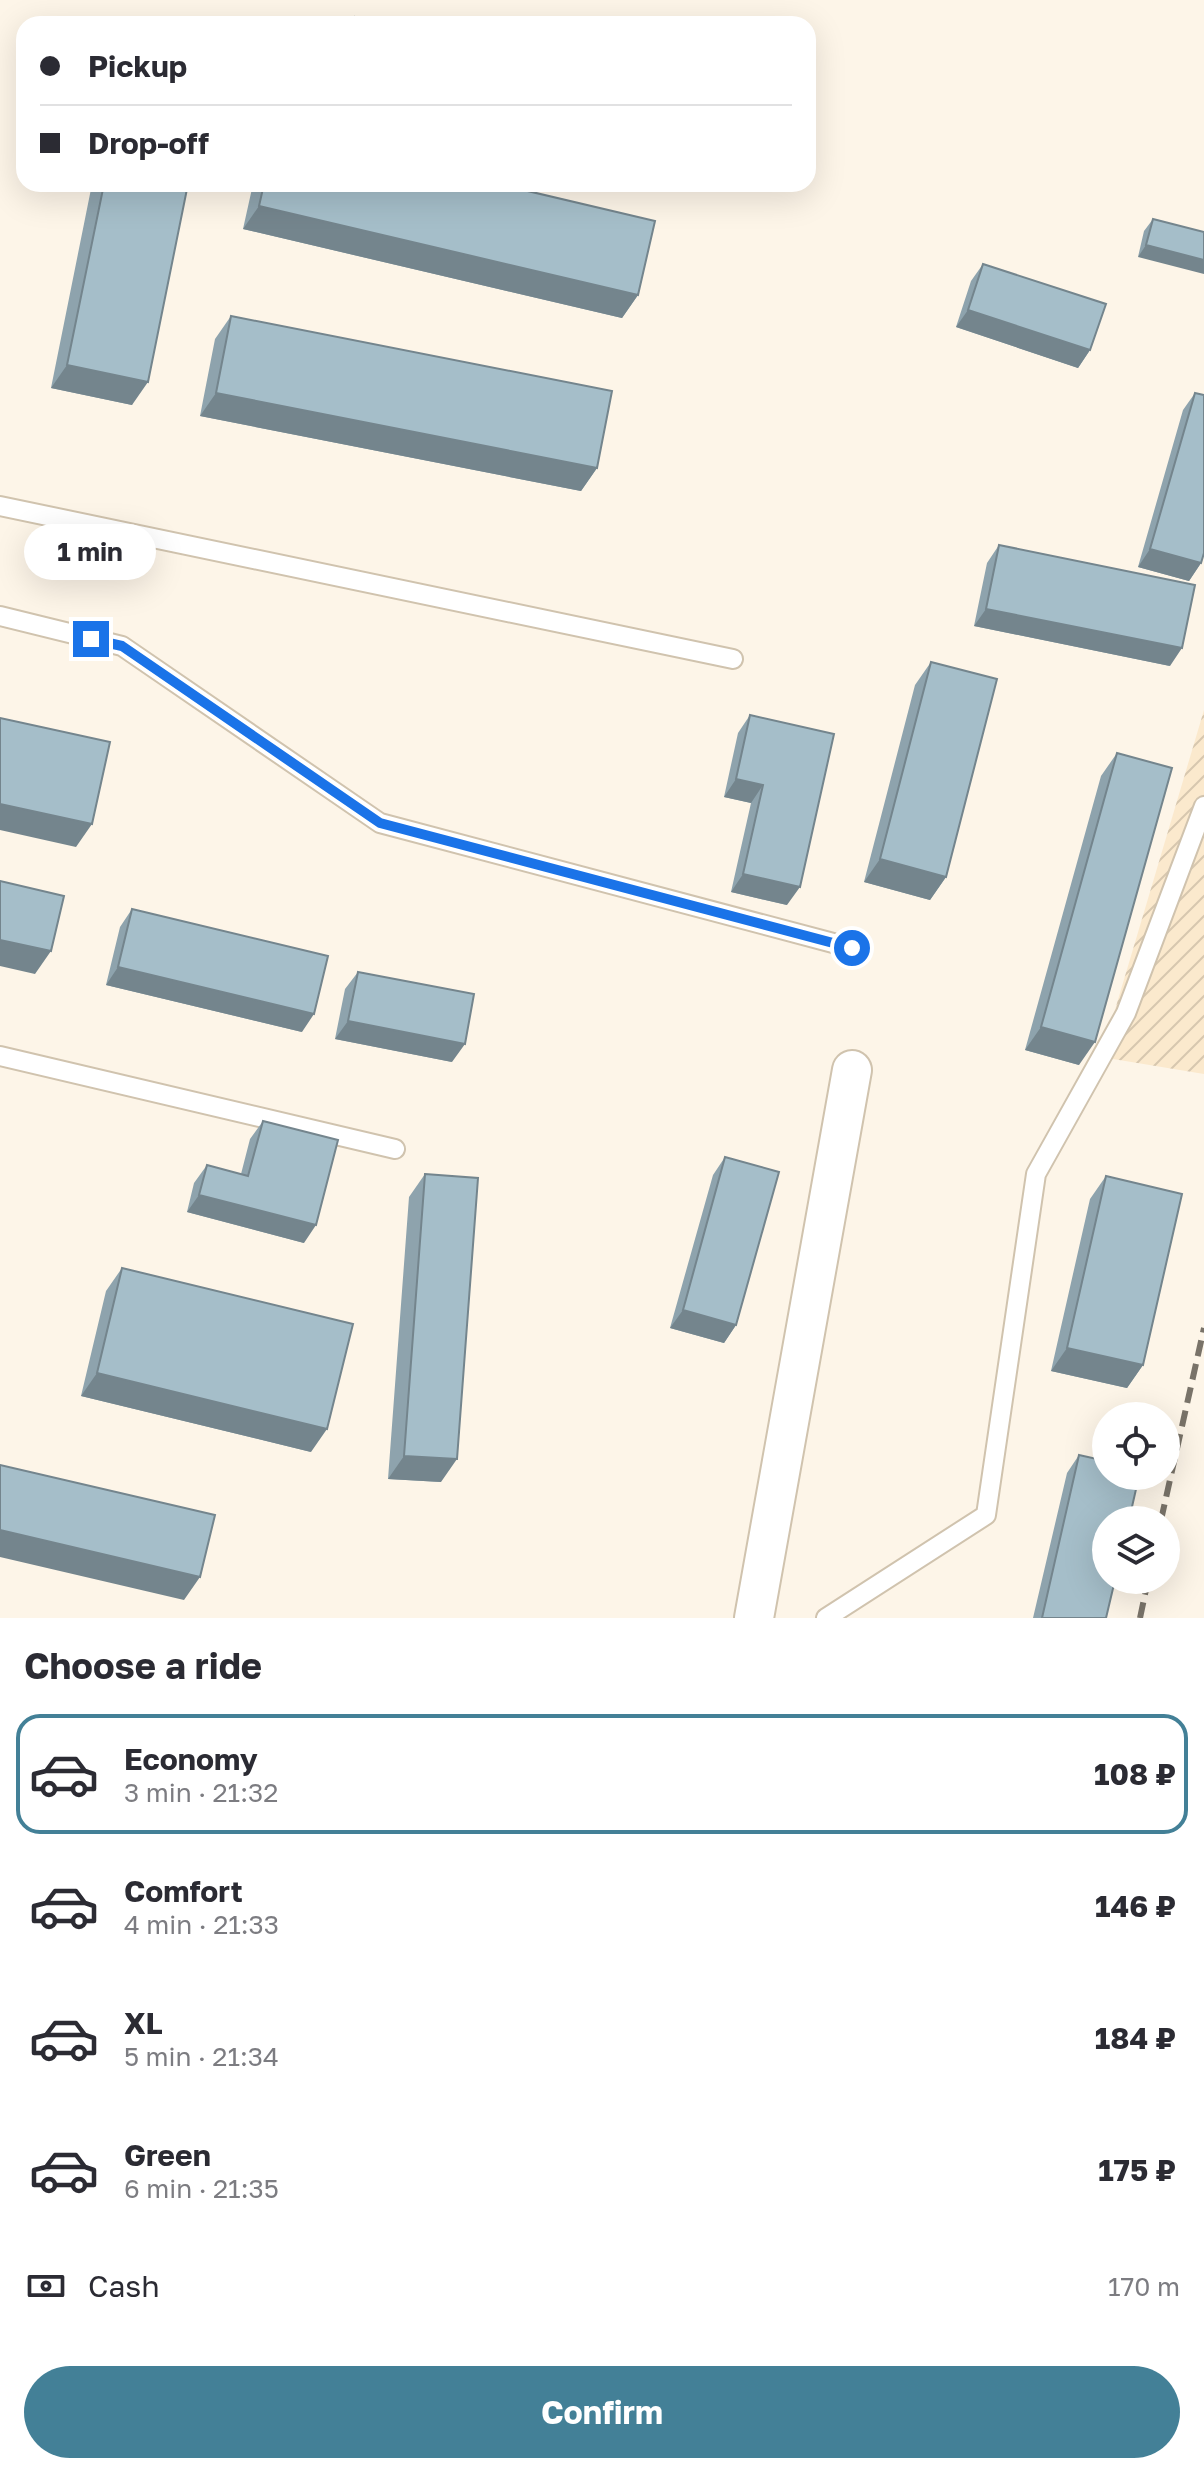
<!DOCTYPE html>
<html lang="en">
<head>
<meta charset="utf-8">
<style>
	body { margin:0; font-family:"Golos Text",sans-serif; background:#f7f7f7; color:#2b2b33; height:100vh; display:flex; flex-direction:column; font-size:30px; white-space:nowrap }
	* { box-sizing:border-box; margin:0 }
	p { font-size:26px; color:#7c7c81 }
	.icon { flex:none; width:44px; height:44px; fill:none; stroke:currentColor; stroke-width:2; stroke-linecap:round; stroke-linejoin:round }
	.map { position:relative; height:1618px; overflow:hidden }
	.side { display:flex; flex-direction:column; background:#fff; flex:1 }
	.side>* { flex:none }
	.hud { position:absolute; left:16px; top:16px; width:800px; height:176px; border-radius:24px; box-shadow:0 8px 32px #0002; display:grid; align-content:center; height:176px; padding:0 24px; background:#fff }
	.controls { position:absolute; left:1092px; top:1402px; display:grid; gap:16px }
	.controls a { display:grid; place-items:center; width:88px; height:88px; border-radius:50%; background:#fff; box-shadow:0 8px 32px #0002; font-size:40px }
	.end { position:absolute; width:36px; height:36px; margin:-18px; border:10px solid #1a73e8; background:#fff; box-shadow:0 0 0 4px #fff }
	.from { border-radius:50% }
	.bubble { position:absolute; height:56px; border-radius:28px; background:#fff; box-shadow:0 8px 32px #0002; font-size:26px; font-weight:700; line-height:56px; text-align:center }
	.hud b { display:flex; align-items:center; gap:28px; height:76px; font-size:30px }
	.hud b+b { border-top:2px solid #e1e1e2 }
	.hud i { width:20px; height:20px; background:#2b2b33 }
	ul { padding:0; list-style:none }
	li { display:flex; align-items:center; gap:24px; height:120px; margin:0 16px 12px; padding:0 8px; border:4px solid transparent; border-radius:24px }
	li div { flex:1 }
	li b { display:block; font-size:30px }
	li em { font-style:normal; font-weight:700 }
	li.selected { border-color:#438097 }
	li>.icon { width:72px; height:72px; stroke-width:1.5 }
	h2 { padding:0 24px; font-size:36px; line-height:96px }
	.pay { display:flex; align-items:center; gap:20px; height:88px; padding:0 24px; font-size:30px }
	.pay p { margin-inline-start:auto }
	.primary-button { display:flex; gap:16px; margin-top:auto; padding:16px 24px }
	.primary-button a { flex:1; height:92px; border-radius:48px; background:#438097; color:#fff; font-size:32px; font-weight:700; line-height:92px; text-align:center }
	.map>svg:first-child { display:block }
	.industrial { fill:url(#industrial-furrows) }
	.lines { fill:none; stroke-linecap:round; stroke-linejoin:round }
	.lane-casing { stroke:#d0c3ae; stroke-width:22 }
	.street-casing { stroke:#d0c3ae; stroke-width:42 }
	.lane { stroke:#fff; stroke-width:18 }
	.street { stroke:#fff; stroke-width:38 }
	.rail { stroke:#797369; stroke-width:6; stroke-dasharray:16 8; stroke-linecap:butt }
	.wall { fill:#8ea3ad }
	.shaded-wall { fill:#74858d }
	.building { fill:#a5bec9; stroke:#74858d; stroke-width:2 }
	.route { stroke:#1a73e8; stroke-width:10 }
</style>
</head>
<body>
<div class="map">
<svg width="1204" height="1618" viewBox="0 0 1204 1618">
	<defs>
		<pattern id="industrial-furrows" width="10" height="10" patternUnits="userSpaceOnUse" patternTransform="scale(2)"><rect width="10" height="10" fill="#fbe9cd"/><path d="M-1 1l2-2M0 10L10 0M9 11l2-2" fill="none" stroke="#d7c7af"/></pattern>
	</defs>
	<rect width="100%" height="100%" fill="#fdf5e8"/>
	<path class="industrial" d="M1204 710V1074L1101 1057Z"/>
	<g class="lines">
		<defs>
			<path id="lane" d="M0 506 733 659
				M0 616 122 646 380 823 852 948
				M0 1056 395 1149
				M826 1618 986 1515 1036 1174 1126 1013 1204 806"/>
			<path id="street" d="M754 1618 852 1070"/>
		</defs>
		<use href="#lane" class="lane-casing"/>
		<use href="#street" class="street-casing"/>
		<use href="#lane" class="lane"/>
		<use href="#street" class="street"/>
		<path class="rail" d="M1161 1520 1204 1328
			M1140 1618 1148 1580"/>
	</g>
	<path class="wall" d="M92 184H188L132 405 51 388Z
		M253 184H498L638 295 622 318 243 229Z
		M1153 219 1204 232 1138 257 1144 231Z
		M983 264 1090 350 1078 368 956 327 971 281Z
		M231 316 597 468 581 491 200 416 215 339Z
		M1195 393 1201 563 1189 581 1138 567 1183 410Z
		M999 545 1170 666 974 626 987 563Z
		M931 662 946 877 930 900 864 882 915 685Z
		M750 715 787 905 731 892 751 803 724 797 738 733Z
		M1117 753 1079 1065 1025 1050 1101 776Z
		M132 909 302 1032 106 985 120 927Z
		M358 972 452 1062 335 1039 345 989Z
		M263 1121 304 1243 187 1212 194 1183 207 1165 241 1174 250 1139Z
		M725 1157 736 1325 724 1343 670 1328 713 1175Z
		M425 1174 441 1482 388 1479 409 1197Z
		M1106 1176 1143 1365 1127 1388 1051 1371 1090 1199Z
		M122 1268 311 1452 81 1396 106 1291Z
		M1079 1455 1106 1618H1033L1067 1473Z"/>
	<path class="shaded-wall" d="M259 206 638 295 622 318 243 229Z
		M1146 245 1204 260V274L1138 257Z
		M968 310 1090 350 1078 368 956 327Z
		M67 365 148 382 132 405 51 388Z
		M216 393 597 468 581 491 200 416Z
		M1150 549 1201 563 1189 581 1138 567Z
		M986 609 1182 648 1170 666 974 626Z
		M736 779 763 785 751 803 724 797Z
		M0 804 92 824 76 847 0 830Z
		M880 859 946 877 930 900 864 882Z
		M743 874 800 887 787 905 731 892Z
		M0 940 51 951 35 974 0 966Z
		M118 967 314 1014 302 1032 106 985Z
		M348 1021 465 1044 452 1062 335 1039Z
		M1041 1027 1095 1042 1079 1065 1025 1050Z
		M199 1195 316 1225 304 1243 187 1212Z
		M683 1310 736 1325 724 1343 670 1328Z
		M1067 1348 1143 1365 1127 1388 1051 1371Z
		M97 1373 327 1429 311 1452 81 1396Z
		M404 1456 457 1459 441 1482 388 1479Z
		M0 1530 200 1577 184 1600 0 1557Z"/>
	<path class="building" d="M355 17 383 24H353Z
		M104 184H188L148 382 67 365Z
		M264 184H498L655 221 638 295 259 206Z
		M1153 219 1204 232V260L1146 245Z
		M983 264 1106 304 1090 350 968 310Z
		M231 316 612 391 597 468 216 393Z
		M1195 393 1204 395V553L1201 563 1150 549Z
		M999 545 1195 585 1182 648 986 609Z
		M931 662 997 679 946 877 880 859Z
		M750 715 834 734 800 887 743 874 763 785 736 779Z
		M0 718 110 742 92 824 0 804Z
		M1117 753 1172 768 1095 1042 1041 1027Z
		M0 881 64 896 51 951 0 940Z
		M132 909 328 956 314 1014 118 967Z
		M358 972 474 994 465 1044 348 1021Z
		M263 1121 338 1140 316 1225 199 1195 207 1165 248 1176Z
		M725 1157 779 1172 736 1325 683 1310Z
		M425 1174 478 1178 457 1459 404 1456Z
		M1106 1176 1182 1194 1143 1365 1067 1348Z
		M122 1268 353 1324 327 1429 97 1373Z
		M1079 1455 1106 1461V1476H1139L1129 1520H1106V1580H1115L1106 1618H1042Z
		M0 1465 215 1515 200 1577 0 1530Z"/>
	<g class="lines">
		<path class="route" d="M91 639 122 646 380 823 852 948"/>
	</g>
</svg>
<div class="controls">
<a><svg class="icon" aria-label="locate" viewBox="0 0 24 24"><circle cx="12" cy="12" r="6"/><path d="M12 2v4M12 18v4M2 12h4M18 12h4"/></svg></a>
<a><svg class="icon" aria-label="layers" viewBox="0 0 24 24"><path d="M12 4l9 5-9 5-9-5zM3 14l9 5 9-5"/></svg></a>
</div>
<i class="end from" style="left:852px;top:948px"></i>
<i class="end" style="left:91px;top:639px"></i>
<div class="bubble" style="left:24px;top:524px;width:132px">1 min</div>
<div class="hud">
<b><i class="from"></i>Pickup</b>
<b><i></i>Drop-off</b>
</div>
</div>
<section class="side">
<h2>Choose a ride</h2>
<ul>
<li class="selected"><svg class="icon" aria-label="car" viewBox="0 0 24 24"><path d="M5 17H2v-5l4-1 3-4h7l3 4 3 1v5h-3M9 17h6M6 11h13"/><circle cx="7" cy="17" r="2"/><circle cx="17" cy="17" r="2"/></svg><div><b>Economy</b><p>3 min · 21:32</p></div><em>108 ₽</em></li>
<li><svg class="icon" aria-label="car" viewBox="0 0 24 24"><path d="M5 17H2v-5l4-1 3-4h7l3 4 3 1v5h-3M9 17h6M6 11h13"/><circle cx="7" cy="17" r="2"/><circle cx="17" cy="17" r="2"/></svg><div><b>Comfort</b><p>4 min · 21:33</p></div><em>146 ₽</em></li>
<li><svg class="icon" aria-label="car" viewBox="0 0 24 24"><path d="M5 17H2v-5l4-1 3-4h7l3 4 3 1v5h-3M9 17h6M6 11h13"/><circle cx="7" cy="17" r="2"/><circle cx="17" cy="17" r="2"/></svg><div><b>XL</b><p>5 min · 21:34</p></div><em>184 ₽</em></li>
<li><svg class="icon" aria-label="car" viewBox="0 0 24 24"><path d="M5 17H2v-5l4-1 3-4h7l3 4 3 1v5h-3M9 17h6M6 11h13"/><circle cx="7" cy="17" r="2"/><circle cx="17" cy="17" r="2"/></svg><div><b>Green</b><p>6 min · 21:35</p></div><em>175 ₽</em></li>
</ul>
<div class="pay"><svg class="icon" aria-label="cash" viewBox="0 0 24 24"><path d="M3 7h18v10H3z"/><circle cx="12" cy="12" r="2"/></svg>Cash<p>170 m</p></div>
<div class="primary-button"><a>Confirm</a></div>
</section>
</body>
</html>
